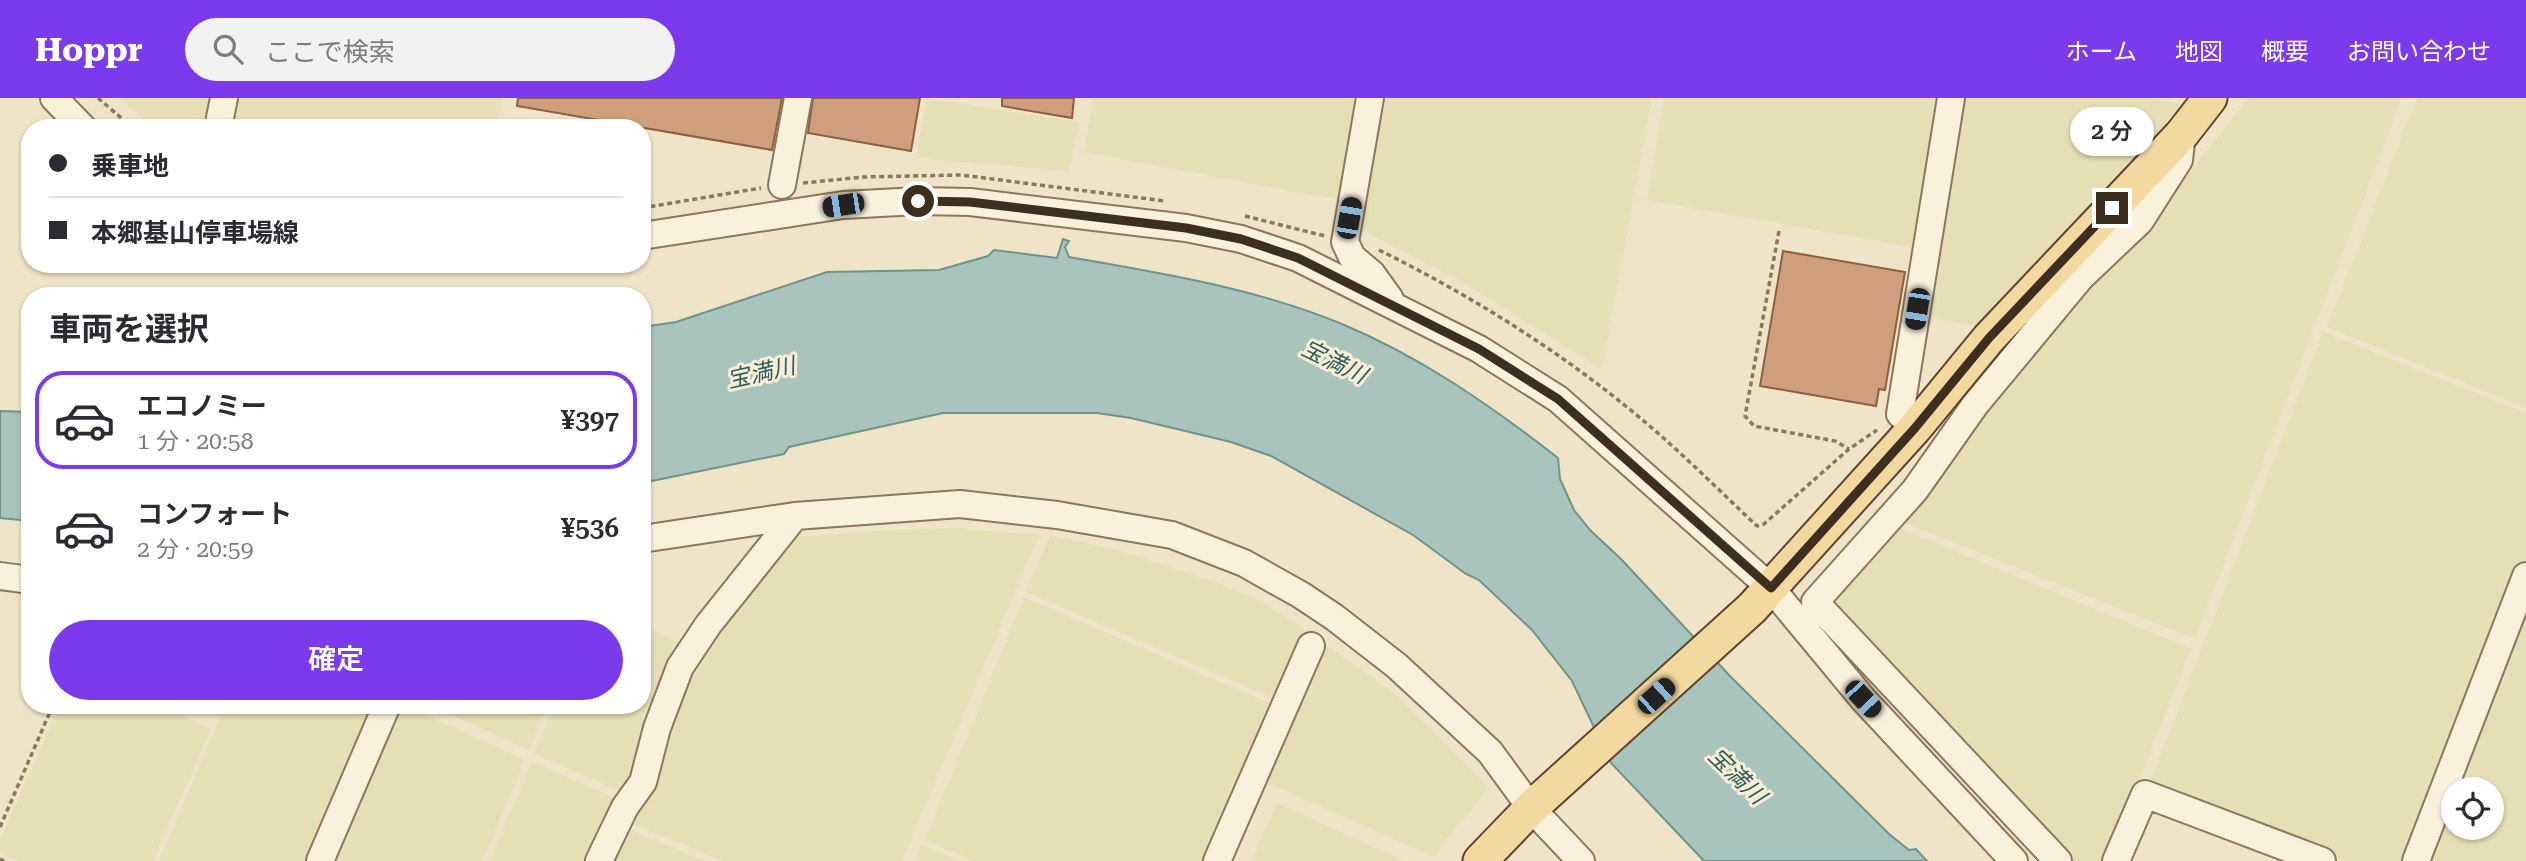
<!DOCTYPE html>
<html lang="ja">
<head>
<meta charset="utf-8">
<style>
	body { margin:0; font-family:"Roboto Serif","Noto Sans JP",serif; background:#f2f2f3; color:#2b2b33; height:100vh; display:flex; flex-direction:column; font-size:26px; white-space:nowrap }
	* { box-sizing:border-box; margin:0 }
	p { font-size:23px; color:#7c7c81 }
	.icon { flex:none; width:38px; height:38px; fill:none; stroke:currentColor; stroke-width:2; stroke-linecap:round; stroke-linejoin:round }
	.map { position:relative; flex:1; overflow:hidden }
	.side { position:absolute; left:21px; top:189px; width:630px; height:427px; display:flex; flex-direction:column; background:#fff; border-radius:28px; box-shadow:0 2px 5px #0004 }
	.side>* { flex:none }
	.guide { position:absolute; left:21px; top:21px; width:630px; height:154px; border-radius:28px; box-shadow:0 2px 5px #0004; display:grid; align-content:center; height:154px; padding:0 28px; background:#fff }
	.controls { position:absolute; left:2441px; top:679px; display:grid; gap:14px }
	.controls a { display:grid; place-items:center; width:63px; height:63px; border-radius:50%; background:#fff; box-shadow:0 2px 5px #0004; font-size:35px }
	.end { position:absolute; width:32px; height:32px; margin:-16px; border:9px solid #3d2e20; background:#fff; box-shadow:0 0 0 4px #fff }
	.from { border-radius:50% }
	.bubble { position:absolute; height:49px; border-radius:24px; background:#fff; box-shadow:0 2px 5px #0004; font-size:23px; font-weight:600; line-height:49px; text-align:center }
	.car { position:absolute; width:21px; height:42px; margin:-21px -10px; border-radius:9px; box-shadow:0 0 5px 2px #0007; background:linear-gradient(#222 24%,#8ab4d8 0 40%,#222 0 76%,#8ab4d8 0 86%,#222 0) }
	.guide b { display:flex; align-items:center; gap:24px; height:66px; font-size:26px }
	.guide b+b { border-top:2px solid #e1e1e2 }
	.guide i { width:18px; height:18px; background:#2b2b33 }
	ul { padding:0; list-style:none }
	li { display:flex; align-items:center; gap:21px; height:98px; margin:0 14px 10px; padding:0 14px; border:4px solid transparent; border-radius:28px }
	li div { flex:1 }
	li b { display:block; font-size:26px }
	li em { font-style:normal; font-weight:600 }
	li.current { border-color:#7c3aed }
	li>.icon { width:63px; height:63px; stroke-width:1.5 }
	h2 { padding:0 28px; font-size:32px; line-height:84px }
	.cta { display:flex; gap:14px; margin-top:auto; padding:14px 28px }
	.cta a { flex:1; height:80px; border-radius:42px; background:#7c3aed; color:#fff; font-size:28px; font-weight:600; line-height:80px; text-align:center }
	header { display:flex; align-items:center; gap:42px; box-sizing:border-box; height:98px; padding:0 35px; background:#7c3aed; color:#fff }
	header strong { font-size:33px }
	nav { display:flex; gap:38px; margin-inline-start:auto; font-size:24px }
	.search { width:490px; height:63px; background:#f2f2f3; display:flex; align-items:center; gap:18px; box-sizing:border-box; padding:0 24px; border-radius:38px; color:#7c7c81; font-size:26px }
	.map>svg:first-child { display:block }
	.farmland { fill:#e6deb5 }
	.water { fill:#a9c4bc; stroke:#6f938a; stroke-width:2 }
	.building { fill:#cf9f7d; stroke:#8d5f41; stroke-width:2 }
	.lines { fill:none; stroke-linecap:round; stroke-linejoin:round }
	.minor-casing { stroke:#8d765c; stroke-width:30 }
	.major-casing { stroke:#5b4430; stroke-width:37 }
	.path { stroke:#8d765c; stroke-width:3.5; stroke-dasharray:5 3.5; stroke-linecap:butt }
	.minor { stroke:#faf1dc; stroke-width:26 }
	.major { stroke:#f3d9a0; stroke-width:33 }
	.route { stroke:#3d2e20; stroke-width:9 }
	.labels { text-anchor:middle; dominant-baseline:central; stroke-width:6; stroke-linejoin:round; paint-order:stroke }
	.water-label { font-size:23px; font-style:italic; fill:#2f5d5a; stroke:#f7eed8 }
</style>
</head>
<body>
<header>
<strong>Hoppr</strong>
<div class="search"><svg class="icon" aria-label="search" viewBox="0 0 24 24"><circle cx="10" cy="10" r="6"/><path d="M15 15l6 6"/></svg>ここで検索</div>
<nav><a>ホーム</a><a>地図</a><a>概要</a><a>お問い合わせ</a></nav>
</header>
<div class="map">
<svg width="2526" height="763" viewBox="0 0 2526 763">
	<rect width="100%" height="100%" fill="#f0e4c8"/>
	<path class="farmland" d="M120 0H214L208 30H155Z
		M230 0H502L497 30H224Z
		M926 0 1079 24 1069 73 916 60Z
		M1093 0H1357L1339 102 1084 54Z
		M1377 0H1652L1602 271 1464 185 1354 128Z
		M1664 0H1938L1912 149 1647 102Z
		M1960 0H2147L2182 6 2103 96 1977 228 1922 218Z
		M2249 0H2402L2195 541 1903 424 1981 321 2076 206 2123 158Z
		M2417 0H2526V310L2327 229Z
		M2323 234 2526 315V457L2406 763H2344L2150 685Z
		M1897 429 2191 551 2107 763H2072L1832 502Z
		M955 430 1039 437 902 763H723L630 725 665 634 692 574 717 534 797 439 888 432Z
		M1050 437 1125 454 1218 485 1262 504 1304 530 1273 600 1026 494Z
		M1024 499 1269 605 1204 763H974L925 742Z
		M2526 510V763H2428L2453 697 2454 730H2492V691H2456Z
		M642 526 684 548 625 696 534 655 556 607H642Z
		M1322 544 1394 595 1482 682 1488 692 1449 738 1434 759 1263 683Z
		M60 607H158L211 631 153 763H19L0 755V742Z
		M225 607H380L314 763H159Z
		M394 607H404L525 662 482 763H327Z
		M429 607H548L529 652Z
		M532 664 622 703 592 763H490Z
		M1277 705 1404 763H1252Z
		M628 731 704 763H614Z
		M922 747 959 763H915Z"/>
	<path class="water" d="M1063 141 1069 143 1065 149 1069 159C1161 175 1255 190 1342 226 1421 259 1490 307 1558 360L1560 381 1574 412 1590 432 1621 461 1730 578 1889 736 1909 752 1916 751 1927 763H1704L1611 665 1572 583 1532 532 1479 482 1466 476 1413 437 1271 358 1231 344 1131 320 1097 315H943L789 349 784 356 642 385V229L676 224 827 174 939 172 988 158 994 152 1057 160Z
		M0 313 30 314V423L0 420Z"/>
	<path class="building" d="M518 0H782L772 52 517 8Z
		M813 0H920L911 53 808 35Z
		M1002 0H1074L1072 20 1002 8Z
		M1783 153 1905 174 1885 292 1879 291 1876 308 1760 288Z"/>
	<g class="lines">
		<defs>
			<path id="minor" d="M54 0 83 30
				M1370 0 1345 144 1352 159 1372 176 1390 201
				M218 30 224 0
				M782 87 798 0
				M642 138 843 107 918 103 970 104 1186 130 1241 141 1298 160 1479 251 1558 301 1771 490 1863 601 2014 763
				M1915 330 1900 316 1951 0
				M642 441 795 418 960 406 1057 417 1172 437 1244 465 1301 497 1334 519 1397 568 1490 654 1531 710 1581 763
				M0 478 30 482
				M320 763 387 607
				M599 763 625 709 643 684 657 630 680 569 708 527 795 418
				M1217 763 1311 548
				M2058 763 1815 504 1915 392 1975 307 2081 179 2140 123 2179 62 2182 36
				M2116 763 2145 696 2322 763
				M2416 763 2526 478"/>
			<path id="major" d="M1480 763 1531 710 1752 510 1915 330 1989 240 2182 36 2210 0"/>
		</defs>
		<use href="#minor" class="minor-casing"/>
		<use href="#major" class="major-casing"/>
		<path class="path" d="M98 0 133 30
			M803 85 863 79 961 77 1165 103
			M642 110 761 90
			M1245 118 1325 138
			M1779 133 1745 318 1754 328 1835 343 1849 351
			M1379 152C1478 201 1576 263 1660 337 1693 366 1725 398 1757 428L1764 426 1849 351 1877 332
			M0 729 53 607
			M0 761 4 763"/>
		<use href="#minor" class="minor"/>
		<use href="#major" class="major"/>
	</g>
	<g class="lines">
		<path class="route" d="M918 103 970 104 1186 130 1241 141 1298 160 1479 251 1558 301 1771 490 1915 330 1989 240 2112 110"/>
	</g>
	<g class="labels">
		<g class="water-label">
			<text transform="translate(1334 264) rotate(26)">宝満川</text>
			<text transform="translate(761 275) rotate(-13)">宝満川</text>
			<text transform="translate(1737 678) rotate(44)">宝満川</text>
		</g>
	</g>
</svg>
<div class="controls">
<a><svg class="icon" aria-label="locate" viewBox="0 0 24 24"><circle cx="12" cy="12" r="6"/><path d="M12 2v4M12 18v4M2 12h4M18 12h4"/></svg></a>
</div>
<i class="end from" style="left:918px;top:103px"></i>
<i class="end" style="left:2112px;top:110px"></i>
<div class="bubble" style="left:2070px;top:9px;width:84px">2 分</div>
<i class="car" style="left:843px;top:107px;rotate:261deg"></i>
<i class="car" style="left:1349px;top:120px;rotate:10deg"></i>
<i class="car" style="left:1917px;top:211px;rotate:189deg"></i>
<i class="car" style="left:1656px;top:598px;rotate:48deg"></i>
<i class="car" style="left:1863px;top:601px;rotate:137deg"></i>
<div class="guide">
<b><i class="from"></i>乗車地</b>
<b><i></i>本郷基山停車場線</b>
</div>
<section class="side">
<h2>車両を選択</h2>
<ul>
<li class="current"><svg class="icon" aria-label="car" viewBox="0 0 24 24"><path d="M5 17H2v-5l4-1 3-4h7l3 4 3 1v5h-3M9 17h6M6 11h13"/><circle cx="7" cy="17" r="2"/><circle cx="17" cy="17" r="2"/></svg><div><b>エコノミー</b><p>1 分 · 20:58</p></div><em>¥397</em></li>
<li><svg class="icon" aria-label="car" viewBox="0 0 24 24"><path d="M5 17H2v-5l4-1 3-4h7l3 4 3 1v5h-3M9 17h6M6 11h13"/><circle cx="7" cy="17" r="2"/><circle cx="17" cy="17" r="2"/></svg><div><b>コンフォート</b><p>2 分 · 20:59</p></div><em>¥536</em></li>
</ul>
<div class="cta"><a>確定</a></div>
</section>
</div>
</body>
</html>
